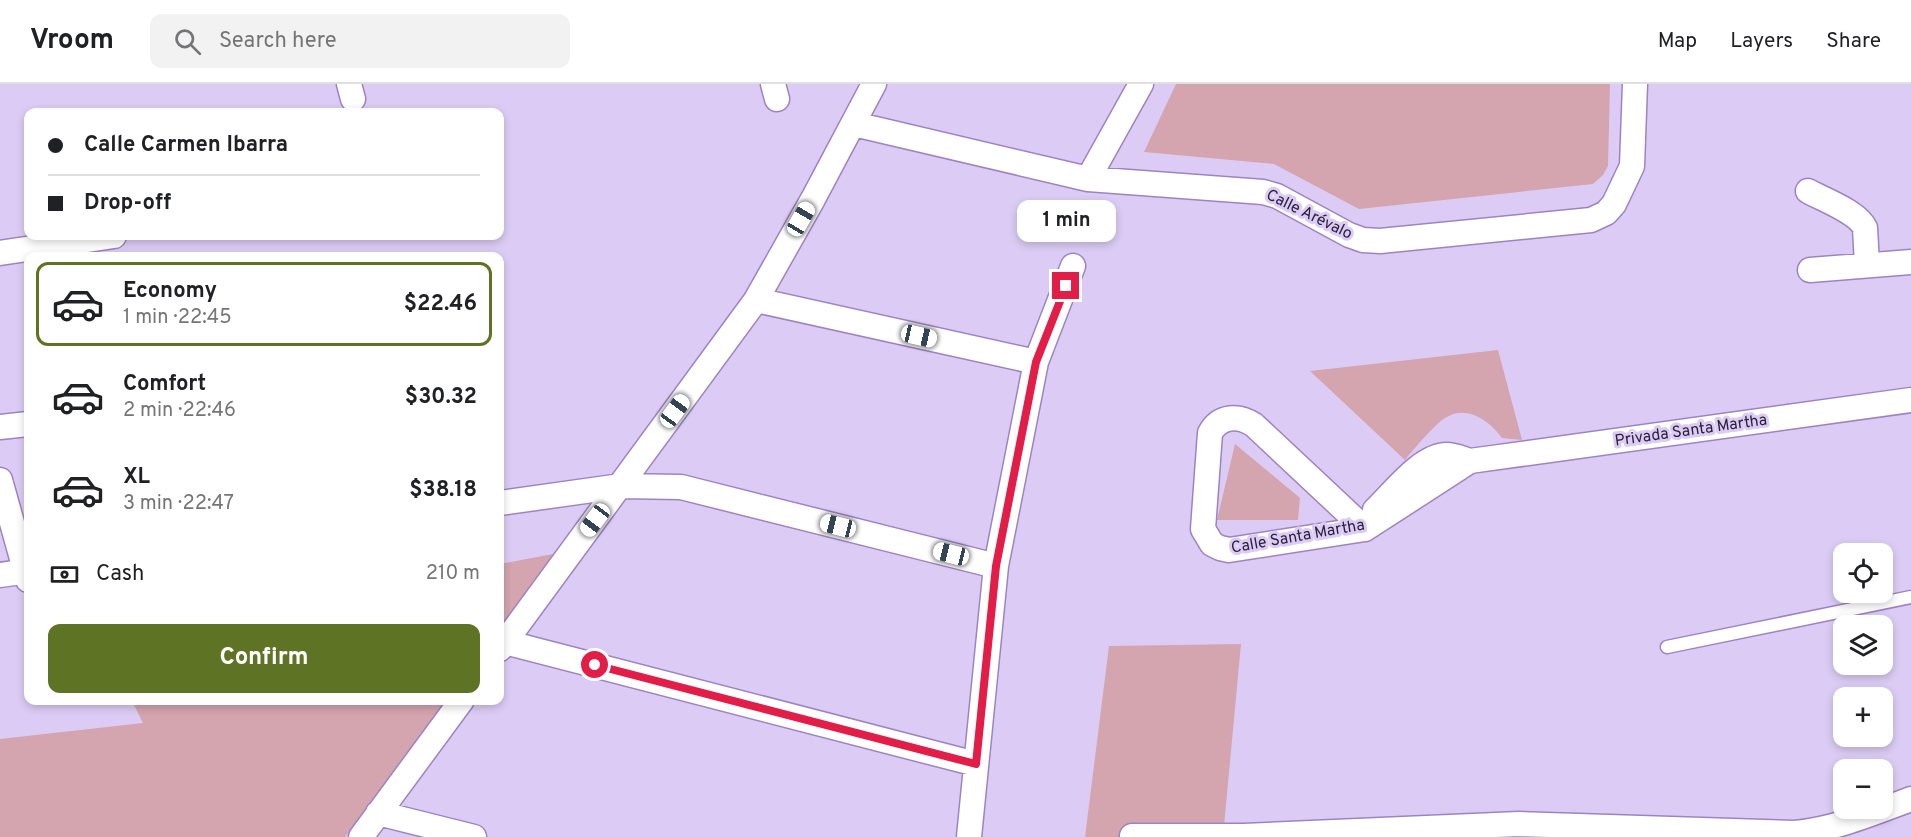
<!DOCTYPE html>
<html lang="en">
<head>
<meta charset="utf-8">
<style>
	body { margin:0; font-family:Overpass,sans-serif; background:#f2f2f2; color:#202124; height:100vh; display:flex; flex-direction:column; font-size:22px; white-space:nowrap }
	* { box-sizing:border-box; margin:0 }
	p { font-size:20px; color:#757577 }
	.icon { flex:none; width:33px; height:33px; fill:none; stroke:currentColor; stroke-width:2; stroke-linecap:round; stroke-linejoin:round }
	.map { position:relative; flex:1; overflow:hidden }
	.drawer { position:absolute; left:24px; top:168px; width:480px; height:453px; display:flex; flex-direction:column; background:#fff; border-radius:12px; box-shadow:0 3px 9px #0003 }
	.drawer>* { flex:none }
	.top-card { position:absolute; left:24px; top:24px; width:480px; height:132px; border-radius:12px; box-shadow:0 3px 9px #0003; display:grid; align-content:center; height:132px; padding:0 24px; background:#fff }
	.buttons { position:absolute; left:1833px; top:459px; display:grid; gap:12px }
	.buttons a { display:grid; place-items:center; width:60px; height:60px; border-radius:12px; background:#fff; box-shadow:0 3px 9px #0003; font-size:30px }
	.end { position:absolute; width:27px; height:27px; margin:-14px; border:8px solid #e11d48; background:#fff; box-shadow:0 0 0 3px #fff }
	.from { border-radius:50% }
	.bubble { position:absolute; height:42px; border-radius:12px; background:#fff; box-shadow:0 3px 9px #0003; font-size:20px; font-weight:700; line-height:42px; text-align:center }
	.car { position:absolute; width:18px; height:36px; margin:-18px -9px; border-radius:8px; box-shadow:0 0 4px 2px #0007; background:linear-gradient(#fff 24%,#345 0 40%,#fff 0 76%,#345 0 86%,#fff 0) }
	.top-card b { display:flex; align-items:center; gap:21px; height:57px; font-size:22px }
	.top-card b+b { border-top:2px solid #e0e0e0 }
	.top-card i { width:15px; height:15px; background:#202124 }
	ul { padding:10px 0 0; list-style:none }
	li { display:flex; align-items:center; gap:18px; height:84px; margin:0 12px 9px; padding:0 12px; border:3px solid transparent; border-radius:12px }
	li div { flex:1 }
	li b { display:block; font-size:22px }
	li em { font-style:normal; font-weight:700 }
	li.selected { border-color:#5e7323 }
	li>.icon { width:54px; height:54px; stroke-width:1.5 }
	.pay { display:flex; align-items:center; gap:15px; height:66px; padding:0 24px; font-size:22px }
	.pay p { margin-inline-start:auto }
	.primary-button { display:flex; gap:12px; margin-top:auto; padding:12px 24px }
	.primary-button a { flex:1; height:69px; border-radius:12px; background:#5e7323; color:#fff; font-size:24px; font-weight:700; line-height:69px; text-align:center }
	header { display:flex; align-items:center; gap:36px; box-sizing:border-box; height:84px; padding:0 30px; background:#fff; border-bottom:2px solid #e0e0e0 }
	header strong { font-size:28px }
	nav { display:flex; gap:33px; margin-inline-start:auto; font-size:21px }
	.search { width:420px; height:54px; background:#f2f2f2; display:flex; align-items:center; gap:15px; box-sizing:border-box; padding:0 21px; border-radius:12px; color:#757577; font-size:22px }
	.map>svg:first-child { display:block }
	.green { fill:#d4a4af }
	.lines { fill:none; stroke-linecap:round; stroke-linejoin:round }
	.service-casing { stroke:#9e83c3; stroke-width:15 }
	.minor-casing { stroke:#9e83c3; stroke-width:27 }
	.service { stroke:#fff; stroke-width:12 }
	.minor { stroke:#fff; stroke-width:24 }
	.route { stroke:#e11d48; stroke-width:8 }
	.labels { text-anchor:middle; dominant-baseline:central; stroke-width:6; stroke-linejoin:round; paint-order:stroke }
	.street-label { font-size:16px; fill:#2c213b; stroke:#dcccf5 }
</style>
</head>
<body>
<header>
<strong>Vroom</strong>
<div class="search"><svg class="icon" aria-label="search" viewBox="0 0 24 24"><circle cx="10" cy="10" r="6"/><path d="M15 15l6 6"/></svg>Search here</div>
<nav><a>Map</a><a>Layers</a><a>Share</a></nav>
</header>
<div class="map">
<svg width="1911" height="753" viewBox="0 0 1911 753">
	<rect width="100%" height="100%" fill="#dcccf5"/>
	<path class="green" d="M1176 0H1610L1608 82 1603 91 1593 100 1359 125 1274 80 1144 68Z
		M1498 266 1522 356 1502 354C1489 336 1466 320 1445 334 1434 341 1414 365 1405 376L1310 287Z
		M1235 360 1300 414 1298 436H1217Z
		M558 469 500 547V480Z
		M1241 560 1223 753H1085L1109 562Z
		M132 617H447L345 753H0V655L143 639Z"/>
	<g class="lines">
		<defs>
			<path id="service" d="M1667 563 1911 513"/>
			<path id="minor" d="M349 0 353 15
				M773 0 777 15
				M854 40 1088 95 1263 108 1277 112 1349 151 1363 156 1380 157 1591 136 1606 129 1614 120 1632 82 1635 0
				M1088 95 1141 0
				M1808 107C1824 116 1858 128 1865 144L1867 180
				M0 169 114 152
				M1810 186 1911 178
				M756 216 1036 278
				M0 343 28 340
				M0 396 28 496
				M500 419 621 402 681 403 996 482
				M1375 426C1393 409 1421 371 1447 371 1455 371 1463 375 1470 377
				M1365 445 1254 341C1239 331 1220 331 1210 349L1203 445 1212 460 1220 464 1229 466 1365 445 1470 377 1911 316
				M0 491 28 487
				M505 558 976 680
				M500 565 756 216 813 115 874 0
				M378 729 474 753
				M1132 752H1244L1519 740 1795 749C1836 745 1873 729 1911 715
				M361 753 462 616
				M969 753 996 482 1036 278 1073 182"/>
		</defs>
		<use href="#service" class="service-casing"/>
		<use href="#minor" class="minor-casing"/>
		<use href="#service" class="service"/>
		<use href="#minor" class="minor"/>
	</g>
	<g class="lines">
		<path class="route" d="M595 581 976 680 996 482 1036 278 1066 202"/>
	</g>
	<g class="labels">
		<g class="street-label">
			<text transform="translate(1309 131) rotate(26)">Calle Arévalo</text>
			<text transform="translate(1691 347) rotate(-8)">Privada Santa Martha</text>
			<text transform="translate(1298 453) rotate(-10)">Calle Santa Martha</text>
		</g>
	</g>
</svg>
<div class="buttons">
<a><svg class="icon" aria-label="locate" viewBox="0 0 24 24"><circle cx="12" cy="12" r="6"/><path d="M12 2v4M12 18v4M2 12h4M18 12h4"/></svg></a>
<a><svg class="icon" aria-label="layers" viewBox="0 0 24 24"><path d="M12 4l9 5-9 5-9-5zM3 14l9 5 9-5"/></svg></a>
<a>+</a>
<a>−</a>
</div>
<i class="end from" style="left:595px;top:581px"></i>
<i class="end" style="left:1066px;top:202px"></i>
<div class="bubble" style="left:1017px;top:116px;width:99px">1 min</div>
<i class="car" style="left:801px;top:135px;rotate:30deg"></i>
<i class="car" style="left:919px;top:252px;rotate:103deg"></i>
<i class="car" style="left:675px;top:327px;rotate:36deg"></i>
<i class="car" style="left:595px;top:436px;rotate:217deg"></i>
<i class="car" style="left:838px;top:442px;rotate:284deg"></i>
<i class="car" style="left:951px;top:470px;rotate:284deg"></i>
<div class="top-card">
<b><i class="from"></i>Calle Carmen Ibarra</b>
<b><i></i>Drop-off</b>
</div>
<section class="drawer">
<ul>
<li class="selected"><svg class="icon" aria-label="car" viewBox="0 0 24 24"><path d="M5 17H2v-5l4-1 3-4h7l3 4 3 1v5h-3M9 17h6M6 11h13"/><circle cx="7" cy="17" r="2"/><circle cx="17" cy="17" r="2"/></svg><div><b>Economy</b><p>1 min · 22:45</p></div><em>$22.46</em></li>
<li><svg class="icon" aria-label="car" viewBox="0 0 24 24"><path d="M5 17H2v-5l4-1 3-4h7l3 4 3 1v5h-3M9 17h6M6 11h13"/><circle cx="7" cy="17" r="2"/><circle cx="17" cy="17" r="2"/></svg><div><b>Comfort</b><p>2 min · 22:46</p></div><em>$30.32</em></li>
<li><svg class="icon" aria-label="car" viewBox="0 0 24 24"><path d="M5 17H2v-5l4-1 3-4h7l3 4 3 1v5h-3M9 17h6M6 11h13"/><circle cx="7" cy="17" r="2"/><circle cx="17" cy="17" r="2"/></svg><div><b>XL</b><p>3 min · 22:47</p></div><em>$38.18</em></li>
</ul>
<div class="pay"><svg class="icon" aria-label="cash" viewBox="0 0 24 24"><path d="M3 7h18v10H3z"/><circle cx="12" cy="12" r="2"/></svg>Cash<p>210 m</p></div>
<div class="primary-button"><a>Confirm</a></div>
</section>
</div>
</body>
</html>
